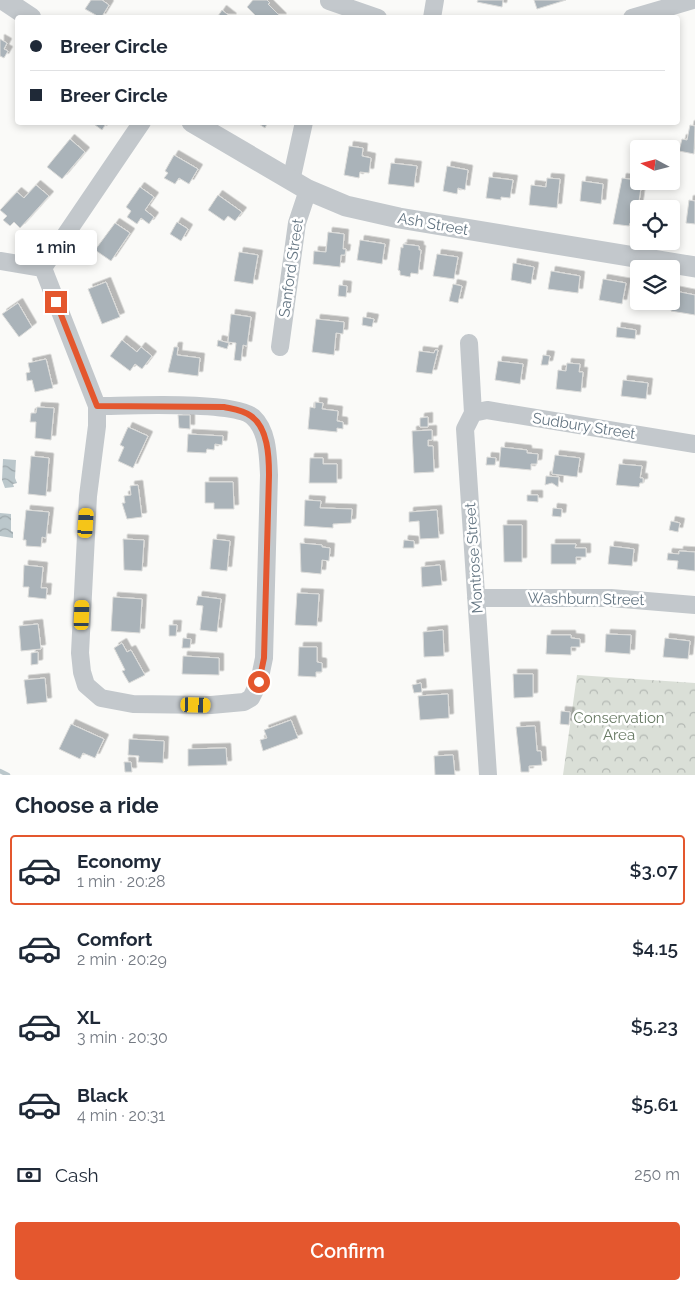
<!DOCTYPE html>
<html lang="en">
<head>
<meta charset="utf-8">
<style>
	body { margin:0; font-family:Raleway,sans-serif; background:#f2f2f3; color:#1f2937; height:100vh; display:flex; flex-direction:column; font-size:19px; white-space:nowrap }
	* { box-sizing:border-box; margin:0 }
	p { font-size:16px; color:#747a83 }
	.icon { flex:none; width:28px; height:28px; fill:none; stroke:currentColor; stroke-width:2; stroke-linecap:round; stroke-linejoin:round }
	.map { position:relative; height:775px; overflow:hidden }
	.drawer { display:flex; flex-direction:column; background:#fff; flex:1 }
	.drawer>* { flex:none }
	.hud { position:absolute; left:15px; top:15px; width:665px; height:110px; border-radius:5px; box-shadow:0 2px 8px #0003; display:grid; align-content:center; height:110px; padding:0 15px; background:#fff }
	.needle { width:32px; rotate:277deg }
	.tools { position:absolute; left:630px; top:140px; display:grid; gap:10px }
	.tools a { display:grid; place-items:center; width:50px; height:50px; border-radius:5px; background:#fff; box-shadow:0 2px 8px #0003; font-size:25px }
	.end { position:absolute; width:22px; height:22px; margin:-11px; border:6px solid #e4572e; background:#fff; box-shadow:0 0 0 2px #fff }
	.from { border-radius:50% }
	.bubble { position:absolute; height:35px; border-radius:5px; background:#fff; box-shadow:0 2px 8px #0003; font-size:16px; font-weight:600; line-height:35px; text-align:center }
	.car { position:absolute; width:15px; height:30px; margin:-15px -8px; border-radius:6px; box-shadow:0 0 4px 1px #0007; background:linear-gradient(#f5c518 24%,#345 0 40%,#f5c518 0 76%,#345 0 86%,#f5c518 0) }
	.hud b { display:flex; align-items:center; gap:18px; height:48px; font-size:19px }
	.hud b+b { border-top:1px solid #e0e1e3 }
	.hud i { width:12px; height:12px; background:#1f2937 }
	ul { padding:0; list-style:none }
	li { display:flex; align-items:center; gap:15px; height:70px; margin:0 10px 8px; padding:0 5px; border:2px solid transparent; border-radius:5px }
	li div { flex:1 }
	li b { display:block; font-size:19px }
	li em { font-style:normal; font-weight:600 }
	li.active { border-color:#e4572e }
	li>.icon { width:45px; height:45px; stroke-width:1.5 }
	h2 { padding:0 15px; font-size:22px; line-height:60px }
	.pay { display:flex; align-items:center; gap:12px; height:55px; padding:0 15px; font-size:19px }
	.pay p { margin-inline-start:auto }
	.primary-button { display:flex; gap:10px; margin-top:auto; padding:10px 15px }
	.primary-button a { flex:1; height:58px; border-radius:5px; background:#e4572e; color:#fff; font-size:20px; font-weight:600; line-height:58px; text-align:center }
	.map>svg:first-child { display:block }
	.forest { fill:url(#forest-crowns) }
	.water { fill:url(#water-waves) }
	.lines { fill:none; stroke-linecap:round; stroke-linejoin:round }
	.stream { stroke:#bbc7cb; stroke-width:4.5 }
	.building { fill:#aab3b9; stroke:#dcdcda; filter:url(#shadow) }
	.minor { stroke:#c3c8cc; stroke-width:18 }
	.tertiary { stroke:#c3c8cc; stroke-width:21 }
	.route { stroke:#e4572e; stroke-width:6 }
	.labels { text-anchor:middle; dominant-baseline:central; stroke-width:5; stroke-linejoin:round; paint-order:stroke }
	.street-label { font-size:15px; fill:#657683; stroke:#fff }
	.park-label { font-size:15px; fill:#687a64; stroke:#fff }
</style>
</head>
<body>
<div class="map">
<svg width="695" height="775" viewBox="0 0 695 775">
	<defs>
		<pattern id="forest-crowns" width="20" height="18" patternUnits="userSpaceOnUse" patternTransform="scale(1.25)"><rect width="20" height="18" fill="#dadfd7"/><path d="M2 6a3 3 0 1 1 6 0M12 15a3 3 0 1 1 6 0" fill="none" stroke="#b4b9b4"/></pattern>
		<pattern id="water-waves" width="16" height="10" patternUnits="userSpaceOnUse" patternTransform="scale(1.25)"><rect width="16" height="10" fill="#bbc7cb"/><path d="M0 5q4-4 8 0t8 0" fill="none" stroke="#9ca6aa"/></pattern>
		<filter id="shadow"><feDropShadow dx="4.5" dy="-4.5" stdDeviation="0" flood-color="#0004"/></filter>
	</defs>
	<rect width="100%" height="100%" fill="#fafaf8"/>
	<path class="forest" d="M577 675 695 683V775H563Z"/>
	<path class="water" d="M3 459 16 460 15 478 17 483 13 484 14 487 5 488 2 480Z
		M0 513 11 514V531L13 532V538L0 536Z"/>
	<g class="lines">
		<path class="stream" d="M0 771 8 775"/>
	</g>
	<path class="building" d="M91 0H102L109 5 101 18 85 9Z
		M253 0H267L270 3 268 4 282 18H258L247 7Z
		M478 0H503L502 7 477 2Z
		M534 0H566L537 9Z
		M222 10 232 18H221L218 16Z
		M0 39 7 43 4 49 8 51 4 58 0 56Z
		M91 122H107L102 130Z
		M256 122H268L265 128Z
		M690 125 695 126 694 154 679 151 682 139 687 140Z
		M70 139 85 152 62 179 47 167Z
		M349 146 363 148 362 156 371 158 369 173 360 172 359 178 344 175Z
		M174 155 198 169 189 184 179 178 175 184 164 178 168 173 165 171Z
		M391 163 417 166 414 187 388 184Z
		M447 166 468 170 465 190 458 188 457 194 443 191Z
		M489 177 513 180 510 198 501 197V200L486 198Z
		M547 178 560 179 557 208 529 205 531 185 546 187Z
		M622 178 642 181 638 208 632 207 631 214 635 215 633 223H630L629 226 613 224Z
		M582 181 603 184 601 204 580 201Z
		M36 185 49 196 20 228 14 222 10 226 3 220 7 216 0 210 17 192 24 198Z
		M140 187 154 197 145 210 154 217 149 224 141 218 137 224 127 217 131 211 126 207Z
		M218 195 242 212 235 221 228 216 224 221 208 210Z
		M689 200 695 201V224L686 223Z
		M177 222 188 229 181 241 170 234Z
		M115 223 130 233 111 261 95 250Z
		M328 232 344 234 343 249H346L345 255H341L340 267 313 264 314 251 326 252Z
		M360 240 385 244 382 264 357 260Z
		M403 244 419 246V250H421L418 274 411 273 410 277 400 275V271L398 270 401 247 403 248Z
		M239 252 258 255 253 284 234 281Z
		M437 254 458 257 454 279 433 276Z
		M513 263 534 267 531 284 511 280Z
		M551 271 580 276 578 293 548 289Z
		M603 279 626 283 622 304 599 300Z
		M106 282 120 317 102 324 88 289Z
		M453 284 462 286 458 303 449 301Z
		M339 285 347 286 346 297 338 296Z
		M675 291 695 295V315L671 311Z
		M18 303 32 327 19 337 2 314Z
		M231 314 251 317 247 346 243 345 241 361 234 360 236 343 228 342Z
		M363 317 374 319 372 327 362 325Z
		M316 319 344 322 343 334 336 333 334 355 312 352Z
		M617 327 636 330 635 339 616 337Z
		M122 340 137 352 141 347 152 356 142 369 135 364 130 371 110 356Z
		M218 340 229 343 227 349 217 346Z
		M174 347H178L177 355 200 358 198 376 168 372Z
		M435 350H438L432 374 416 372 419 351 434 353Z
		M543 355 550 356 548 365H541Z
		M46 359 53 388 35 392 32 380 27 381 26 373 30 372 28 363Z
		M498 361 523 364 520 384 495 380Z
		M567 363 580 364 579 372H583L581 392 556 389 558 370 566 371Z
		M623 380 648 383 646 399 621 396Z
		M315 402 323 403 322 409 338 411 337 421 343 422V429L337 428V432L308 429 310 407 315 408Z
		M37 407 54 408 51 440 35 438 36 422H30L31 413H36Z
		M178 415H190V429L179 428Z
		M428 417V427H420V418Z
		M128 427 148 436 133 468 118 461 124 447 120 445Z
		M432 430V440H428V446H433L434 472 414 473 412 431Z
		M188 434 223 436 222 445 215 444 214 450 207 449 206 453 187 452Z
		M501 447 527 450V453L538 454 537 464H531V470L499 467Z
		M555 455 580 458 577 477 552 474Z
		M31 456 49 458 46 496 28 494Z
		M487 457 496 458 495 465H486Z
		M310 458H323V464H337V483H309Z
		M619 464 642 466 640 478H643V483H640L639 487 616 485Z
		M546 476 559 477 558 487 552 483 545 485Z
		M205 482H233L234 509H214V503H205Z
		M138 485 142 517 127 519 122 503H125L124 496 131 495 130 486Z
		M527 495H538V502L527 501Z
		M305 500 321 501 320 508 352 509 351 523 333 524V528L304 526Z
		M553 508 562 509 561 517 552 516Z
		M26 510 49 512 46 538 42 537 41 547 26 546V540H23Z
		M437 510 439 538 420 539 419 521 409 522V512Z
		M671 521 680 523 678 532 669 530Z
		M503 525H522V562H504Z
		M123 539 144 540 142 571 124 570Z
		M213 539 230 541 227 571 210 569Z
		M404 540 414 541V548H403Z
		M300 543 322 545V547L330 548 329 561 322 560 321 574 301 572Z
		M551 544H576L575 548H586V557H576V564H551Z
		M610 546 634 549 632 566 608 564Z
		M679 551 695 552V571L677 569 678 561 667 560 668 553 679 554Z
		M24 565 43 567 41 588H47L46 599 28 597 29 587H23Z
		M440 565 442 585 422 587 421 567Z
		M297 593 319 594 317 626 295 625Z
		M198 596 221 599 217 632 200 630 203 606 196 605Z
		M113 597 142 599 140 633 111 631Z
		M38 624 41 649 21 651 19 626Z
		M169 625H177L176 636H169Z
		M443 630 444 656 424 657 423 632Z
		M606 634 631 635 630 654 605 652Z
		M547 635H571V638L580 639V647H571V655L546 654Z
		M183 638 191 639 190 648H182Z
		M665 638 690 641 688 659 663 657Z
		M122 643 127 652 131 650 145 675 129 683 122 671 125 670 114 648Z
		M299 647H317V662L322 663V672H316V677L298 676Z
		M38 652V664L31 665V653Z
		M183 656 219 658V675L182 674Z
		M513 674H533V697L514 698Z
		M45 678 47 702 27 704 24 680Z
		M421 683 422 692 414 693 412 685Z
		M448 694 449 718 420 720 418 696Z
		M561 711 570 712 569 725 560 724Z
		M291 720 298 738 263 751 260 740 267 738 264 730Z
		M71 724 104 739 95 758 83 753 80 759 59 749Z
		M535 726 537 751H541L542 765 529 766V772H521L516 727Z
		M129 739 164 741 163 763 138 762 139 756 128 755Z
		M226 748 227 765 188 766V749Z
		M453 755 455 775H435L434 756Z
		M124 762H131L132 772H125Z"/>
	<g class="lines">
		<path class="minor" d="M329 1 378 18
			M432 18 435 0
			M632 18 693 0
			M291 181 304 122
			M0 261 43 268
			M43 268 142 122
			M43 268 97 406
			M469 343 473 413 465 429 488 775
			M280 347 297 223 308 190
			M97 406C127 406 234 400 253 417 268 431 268 456 269 475L264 658 259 682 251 698 244 702 211 705 133 704 101 698 86 685 82 672 80 653 88 496 97 426Z
			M473 413 487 410 695 444
			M476 598H611L695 605"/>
		<path class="tertiary" d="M4 0 31 18
			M192 122 308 190 346 206 399 218 695 267"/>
	</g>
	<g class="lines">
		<path class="route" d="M56 302 97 406 224 407C233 409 243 410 251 416 268 428 269 456 269 475L264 658 259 682"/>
	</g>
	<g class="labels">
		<g class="street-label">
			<text transform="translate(433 224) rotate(10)">Ash Street</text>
			<text transform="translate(291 268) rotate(-82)">Sanford Street</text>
			<text transform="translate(584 426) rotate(9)">Sudbury Street</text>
			<text transform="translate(474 558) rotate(-94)">Montrose Street</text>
			<text transform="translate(586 599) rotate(1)">Washburn Street</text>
		</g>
		<g class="park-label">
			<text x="619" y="718">Conservation<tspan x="619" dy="17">Area</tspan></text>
		</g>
	</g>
</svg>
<div class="tools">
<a><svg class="needle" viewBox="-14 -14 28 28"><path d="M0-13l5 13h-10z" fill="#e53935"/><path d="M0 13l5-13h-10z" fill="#747a83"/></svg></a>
<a><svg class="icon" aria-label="locate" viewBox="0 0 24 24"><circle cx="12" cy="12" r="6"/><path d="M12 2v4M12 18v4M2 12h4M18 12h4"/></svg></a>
<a><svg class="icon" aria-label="layers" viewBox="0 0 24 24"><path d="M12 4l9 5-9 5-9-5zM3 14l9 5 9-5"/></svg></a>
</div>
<i class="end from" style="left:259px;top:682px"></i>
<i class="end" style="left:56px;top:302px"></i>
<div class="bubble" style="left:15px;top:230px;width:82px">1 min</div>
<i class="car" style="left:86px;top:523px;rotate:4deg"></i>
<i class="car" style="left:82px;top:615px;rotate:2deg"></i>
<i class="car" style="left:196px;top:705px;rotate:92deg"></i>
<div class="hud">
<b><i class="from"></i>Breer Circle</b>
<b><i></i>Breer Circle</b>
</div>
</div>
<section class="drawer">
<h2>Choose a ride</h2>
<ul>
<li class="active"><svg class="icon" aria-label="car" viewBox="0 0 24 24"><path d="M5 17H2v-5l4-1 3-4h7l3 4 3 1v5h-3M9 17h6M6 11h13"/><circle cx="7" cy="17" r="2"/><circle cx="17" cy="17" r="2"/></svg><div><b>Economy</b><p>1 min · 20:28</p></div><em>$3.07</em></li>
<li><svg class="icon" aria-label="car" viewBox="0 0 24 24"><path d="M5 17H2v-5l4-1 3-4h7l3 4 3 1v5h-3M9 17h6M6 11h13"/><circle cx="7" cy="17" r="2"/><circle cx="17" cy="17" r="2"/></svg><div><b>Comfort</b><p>2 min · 20:29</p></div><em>$4.15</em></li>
<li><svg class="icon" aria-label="car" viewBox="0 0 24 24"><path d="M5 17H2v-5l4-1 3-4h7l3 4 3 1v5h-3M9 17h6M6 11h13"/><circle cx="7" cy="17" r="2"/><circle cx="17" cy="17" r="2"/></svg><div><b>XL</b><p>3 min · 20:30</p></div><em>$5.23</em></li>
<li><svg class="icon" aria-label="car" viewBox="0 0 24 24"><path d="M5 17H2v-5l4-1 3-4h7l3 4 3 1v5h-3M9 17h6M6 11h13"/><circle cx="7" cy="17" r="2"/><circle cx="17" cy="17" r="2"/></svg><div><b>Black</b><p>4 min · 20:31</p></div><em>$5.61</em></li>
</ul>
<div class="pay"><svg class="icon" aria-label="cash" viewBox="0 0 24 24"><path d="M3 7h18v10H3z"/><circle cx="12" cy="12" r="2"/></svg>Cash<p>250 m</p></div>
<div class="primary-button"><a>Confirm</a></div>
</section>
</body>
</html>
